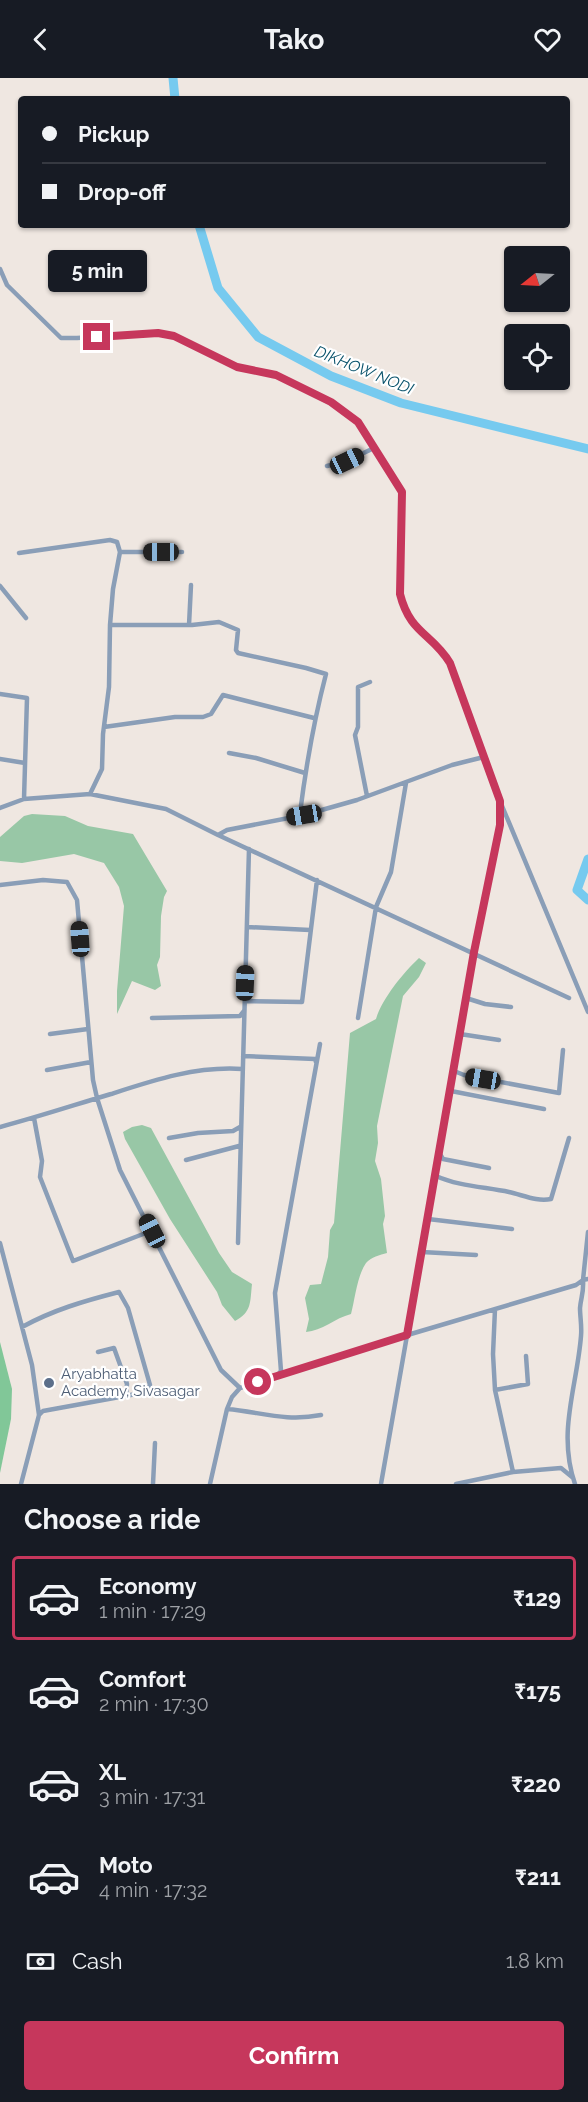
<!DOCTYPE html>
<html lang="en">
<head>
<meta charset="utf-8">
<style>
	body { margin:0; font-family:Raleway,sans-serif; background:#242831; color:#f1f3f6; height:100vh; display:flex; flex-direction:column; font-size:22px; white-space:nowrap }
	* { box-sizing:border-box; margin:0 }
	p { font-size:20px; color:#9ea1a6 }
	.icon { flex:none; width:33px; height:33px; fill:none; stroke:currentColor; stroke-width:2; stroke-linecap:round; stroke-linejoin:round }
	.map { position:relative; height:1406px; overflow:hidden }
	.drawer { display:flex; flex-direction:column; background:#171b24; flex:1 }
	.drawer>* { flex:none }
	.guide { position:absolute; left:18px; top:18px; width:552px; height:132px; border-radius:6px; box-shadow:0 2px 4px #0004; display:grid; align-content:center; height:132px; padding:0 24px; background:#171b24 }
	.needle { width:39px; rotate:252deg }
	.fabs { position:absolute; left:504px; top:168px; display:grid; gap:12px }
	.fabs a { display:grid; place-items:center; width:66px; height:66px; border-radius:6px; background:#171b24; box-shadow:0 2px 4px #0004; font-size:30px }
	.end { position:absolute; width:27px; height:27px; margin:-14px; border:8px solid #c6375c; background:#fff; box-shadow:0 0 0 3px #fff }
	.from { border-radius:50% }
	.bubble { position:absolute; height:42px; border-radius:6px; background:#171b24; box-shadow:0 2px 4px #0004; font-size:20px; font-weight:700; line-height:42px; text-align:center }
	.car { position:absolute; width:18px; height:36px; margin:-18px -9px; border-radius:8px; box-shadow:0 0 4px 2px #0007; background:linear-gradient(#222 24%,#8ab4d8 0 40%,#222 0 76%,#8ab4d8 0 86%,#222 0) }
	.guide b { display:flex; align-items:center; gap:21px; height:57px; font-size:22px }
	.guide b+b { border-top:2px solid #363941 }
	.guide i { width:15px; height:15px; background:#f1f3f6 }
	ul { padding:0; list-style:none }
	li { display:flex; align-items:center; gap:18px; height:84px; margin:0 12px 9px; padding:0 12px; border:3px solid transparent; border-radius:6px }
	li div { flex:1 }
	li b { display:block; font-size:22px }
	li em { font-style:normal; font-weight:700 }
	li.active { border-color:#c6375c }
	li>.icon { width:54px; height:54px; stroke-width:1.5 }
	h2 { padding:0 24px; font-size:27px; line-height:72px }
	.pay { display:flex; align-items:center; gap:15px; height:66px; padding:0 24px; font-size:22px }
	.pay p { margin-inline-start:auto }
	.action { display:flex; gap:12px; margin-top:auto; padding:12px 24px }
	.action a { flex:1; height:69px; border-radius:6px; background:#c6375c; color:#fff; font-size:24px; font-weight:700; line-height:69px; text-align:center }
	header { display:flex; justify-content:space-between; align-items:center; height:78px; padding:0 24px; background:#171b24; font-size:27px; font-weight:700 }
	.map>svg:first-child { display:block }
	.green { fill:#98c7a6 }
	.forest { fill:#81c798 }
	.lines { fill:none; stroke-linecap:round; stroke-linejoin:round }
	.river { stroke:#76caef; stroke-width:9 }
	.minor { stroke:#8a9eb7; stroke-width:4.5 }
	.route { stroke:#c6375c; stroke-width:8 }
	.service-dot { fill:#5c6f8a; stroke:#fff; stroke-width:2 }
	.labels { text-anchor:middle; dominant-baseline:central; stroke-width:4.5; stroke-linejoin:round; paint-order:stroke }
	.service-label { font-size:15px; fill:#4e5e75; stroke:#fff; text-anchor:start }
	.water-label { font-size:16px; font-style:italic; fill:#09526b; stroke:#fff }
</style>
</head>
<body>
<header><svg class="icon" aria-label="back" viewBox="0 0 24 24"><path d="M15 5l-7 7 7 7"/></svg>Tako<svg class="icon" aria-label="heart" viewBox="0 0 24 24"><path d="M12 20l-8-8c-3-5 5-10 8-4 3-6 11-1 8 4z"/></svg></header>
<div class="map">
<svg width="588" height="1406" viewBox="0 0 588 1406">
	<rect width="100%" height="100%" fill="#efe7e1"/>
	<path class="green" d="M32 736 65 738 88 748 133 756 167 813 164 819 161 838 160 879 157 887 161 908 155 912 132 903 117 936V913L124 828 119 809 104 785 74 776 22 785 0 783V759L24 738Z
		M419 880 426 885 419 899 403 918 377 1048 378 1065 375 1083 381 1101 385 1138 383 1146 387 1175C380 1177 371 1179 366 1185 357 1198 355 1221 351 1236 335 1240 322 1253 306 1254L309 1241 305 1220 310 1207 321 1206 328 1179 330 1152 334 1145 350 955 376 941C382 921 403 895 419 880Z
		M142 1047 151 1050 219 1175 232 1194 252 1206C250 1224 252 1234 235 1243L222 1227 217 1214 170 1141 125 1061 123 1054 132 1049Z"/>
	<path class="forest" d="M0 1264 12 1311 11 1341 0 1395Z"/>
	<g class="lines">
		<path class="river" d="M173 0 175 21
			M199 147 218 210 258 259 331 298 401 325 588 371
			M588 781 577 812 588 822"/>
		<path class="minor" d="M0 191 7 207 61 260H77L158 255 174 258 237 289 276 297 342 331 358 344 402 414 400 516C410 555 432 555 450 585L500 723 588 934
			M327 388 347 383 374 370
			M120 474H182
			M19 475 110 462 117 464 120 474 113 511 110 547 109 609 103 656 102 691 90 716
			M0 508 26 540
			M110 547H192L219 544 238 552 236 572 238 575 306 590 326 596C314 642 306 688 300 735L304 737
			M189 547 191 507
			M0 616 27 620 24 721
			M104 649 175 639H203L211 636 223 617 314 640
			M229 675 256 680 305 695
			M0 681 25 685
			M367 718 355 657 358 649V609L370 604
			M0 730 24 721 90 716 166 731 218 757 569 920
			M218 757 227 752 304 737 357 722 452 687 484 679
			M0 807 43 802 67 804 77 822 93 1002 97 1020 120 1092 221 1292 240 1310
			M247 849 310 852
			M466 920 485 926 511 929
			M245 923 302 924 317 802
			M152 940 240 938 244 933
			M358 940 376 829 391 794 406 705
			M50 956 88 951
			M460 956 499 962
			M243 978 315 981 316 984
			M47 992 91 984
			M454 993 464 997 559 1015 563 972
			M451 1013 544 1031
			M34 1040 42 1083 40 1099 73 1183 151 1153
			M0 1049C38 1039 74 1027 111 1016 154 1002 196 988 242 991
			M169 1060 198 1055 233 1053 240 1049
			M440 1076 443 1081 489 1090
			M186 1082 239 1068
			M436 1098C458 1108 485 1109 509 1114 523 1117 537 1124 551 1121L569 1060
			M428 1141 512 1151
			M0 1165 32 1287 39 1337 21 1406
			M238 1165 249 771
			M422 1174 476 1177
			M495 1231 493 1276 495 1312 513 1394
			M22 1249C53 1232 84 1223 119 1214L128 1230 150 1307 147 1314 43 1333 39 1337
			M98 1274 114 1270 127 1306 126 1318
			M276 1299 281 1293 275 1215 320 966
			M495 1312 528 1306 526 1278
			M227 1331C261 1334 285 1344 321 1337
			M153 1406 155 1365
			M210 1406 227 1331 232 1319 240 1310 394 1261 576 1207 583 1202 588 1154
			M381 1406 474 875 499 747 500 726
			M456 1406 513 1394 561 1390 572 1399
			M575 1406C557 1354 577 1309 581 1258 582 1248 580 1239 580 1230 581 1219 584 1214 583 1202L588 1201"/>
	</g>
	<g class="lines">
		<path class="route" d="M97 259 158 255 174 258 237 289 276 297 331 324 358 344 402 414 400 516C410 556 432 555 450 585L500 723V747L474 874 407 1257 258 1304"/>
	</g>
	<circle class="service-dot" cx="49" cy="1305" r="6"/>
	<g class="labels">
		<g class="service-label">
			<text x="61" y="1296">Aryabhatta<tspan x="61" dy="17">Academy, Sivasagar</tspan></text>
		</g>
		<g class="water-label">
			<text transform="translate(364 292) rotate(22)">DIKHOW NODI</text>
		</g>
	</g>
</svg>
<div class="fabs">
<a><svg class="needle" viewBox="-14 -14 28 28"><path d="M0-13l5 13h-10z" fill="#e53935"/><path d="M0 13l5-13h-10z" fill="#9ea1a6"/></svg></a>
<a><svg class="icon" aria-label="locate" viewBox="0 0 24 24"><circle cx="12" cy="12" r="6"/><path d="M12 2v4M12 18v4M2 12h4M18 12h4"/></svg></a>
</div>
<i class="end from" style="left:258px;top:1304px"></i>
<i class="end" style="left:97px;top:259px"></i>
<div class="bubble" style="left:48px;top:172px;width:99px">5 min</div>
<i class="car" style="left:347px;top:383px;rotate:65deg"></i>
<i class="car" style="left:161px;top:474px;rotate:270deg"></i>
<i class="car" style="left:304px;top:737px;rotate:260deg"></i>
<i class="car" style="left:80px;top:861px;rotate:356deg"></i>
<i class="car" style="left:245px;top:905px;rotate:2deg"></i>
<i class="car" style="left:483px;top:1001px;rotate:280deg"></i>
<i class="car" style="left:152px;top:1153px;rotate:333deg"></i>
<div class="guide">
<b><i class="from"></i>Pickup</b>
<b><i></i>Drop-off</b>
</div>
</div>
<section class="drawer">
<h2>Choose a ride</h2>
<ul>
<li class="active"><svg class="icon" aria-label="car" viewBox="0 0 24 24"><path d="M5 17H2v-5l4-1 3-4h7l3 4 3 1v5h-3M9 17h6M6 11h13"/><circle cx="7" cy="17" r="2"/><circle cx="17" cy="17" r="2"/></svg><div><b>Economy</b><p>1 min · 17:29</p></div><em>₹129</em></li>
<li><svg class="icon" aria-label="car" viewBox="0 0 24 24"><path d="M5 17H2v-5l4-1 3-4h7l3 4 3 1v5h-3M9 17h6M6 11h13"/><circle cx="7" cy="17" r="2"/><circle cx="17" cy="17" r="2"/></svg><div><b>Comfort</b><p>2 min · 17:30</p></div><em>₹175</em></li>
<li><svg class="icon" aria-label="car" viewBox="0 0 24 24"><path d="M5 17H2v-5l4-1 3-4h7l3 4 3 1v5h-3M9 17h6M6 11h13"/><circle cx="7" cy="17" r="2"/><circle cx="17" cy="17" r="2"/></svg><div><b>XL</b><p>3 min · 17:31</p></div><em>₹220</em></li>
<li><svg class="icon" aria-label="car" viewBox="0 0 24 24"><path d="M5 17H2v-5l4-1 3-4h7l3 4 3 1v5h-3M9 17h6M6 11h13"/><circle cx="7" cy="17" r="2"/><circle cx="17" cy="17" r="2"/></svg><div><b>Moto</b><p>4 min · 17:32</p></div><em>₹211</em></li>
</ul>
<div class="pay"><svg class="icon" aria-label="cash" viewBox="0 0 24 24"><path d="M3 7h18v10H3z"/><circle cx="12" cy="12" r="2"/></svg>Cash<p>1.8 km</p></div>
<div class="action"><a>Confirm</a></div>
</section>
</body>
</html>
